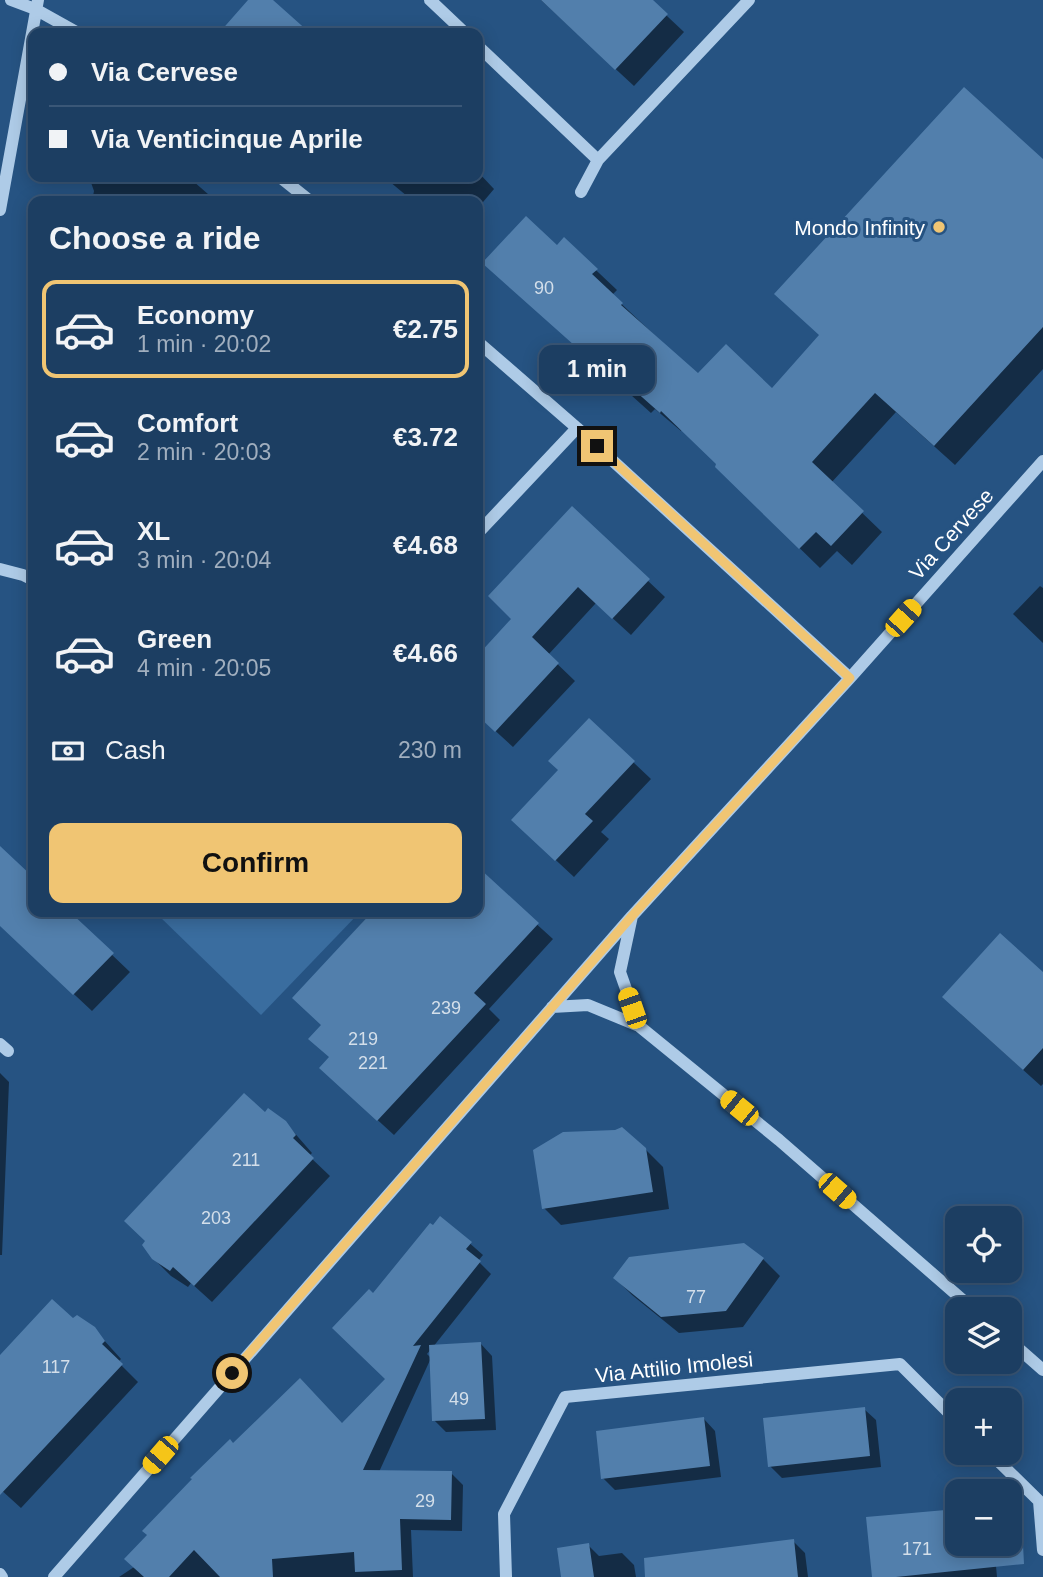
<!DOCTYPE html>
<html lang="en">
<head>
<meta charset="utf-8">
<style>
	body { margin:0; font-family:Arial,sans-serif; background:#29496b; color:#f1f3f6; height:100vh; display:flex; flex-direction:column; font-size:26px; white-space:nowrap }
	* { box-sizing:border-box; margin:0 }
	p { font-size:23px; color:#a0aebe }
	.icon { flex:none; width:38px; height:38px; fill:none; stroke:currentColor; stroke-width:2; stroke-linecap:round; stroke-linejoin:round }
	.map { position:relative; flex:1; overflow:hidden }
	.panel { position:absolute; left:28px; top:196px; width:455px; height:721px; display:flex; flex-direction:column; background:#1c3e62; border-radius:14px; box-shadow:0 4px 18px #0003,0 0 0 2px #3a5777 }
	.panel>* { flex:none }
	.guide { position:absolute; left:28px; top:28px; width:455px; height:154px; border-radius:14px; box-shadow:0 4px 18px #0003,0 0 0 2px #3a5777; display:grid; align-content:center; height:154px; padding:0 21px; background:#1c3e62 }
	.tools { position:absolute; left:945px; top:1206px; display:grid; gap:14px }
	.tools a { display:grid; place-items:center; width:77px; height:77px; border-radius:14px; background:#1c3e62; box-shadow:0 4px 18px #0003,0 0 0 2px #3a5777; font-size:35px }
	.end { position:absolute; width:32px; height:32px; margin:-16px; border:9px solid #f0c573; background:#111; box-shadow:0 0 0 4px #111 }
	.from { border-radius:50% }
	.bubble { position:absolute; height:49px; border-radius:14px; background:#1c3e62; box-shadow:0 4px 18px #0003,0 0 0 2px #3a5777; font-size:23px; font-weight:700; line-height:49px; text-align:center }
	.car { position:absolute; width:21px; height:42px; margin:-21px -10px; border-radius:9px; box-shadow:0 0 5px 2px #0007; background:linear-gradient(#f5c518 24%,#345 0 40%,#f5c518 0 76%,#345 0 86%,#f5c518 0) }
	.guide b { display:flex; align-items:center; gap:24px; height:66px; font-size:26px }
	.guide b+b { border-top:2px solid #3a5777 }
	.guide i { width:18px; height:18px; background:#f1f3f6 }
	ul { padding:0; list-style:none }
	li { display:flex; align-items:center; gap:21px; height:98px; margin:0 14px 10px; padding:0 7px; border:4px solid transparent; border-radius:14px }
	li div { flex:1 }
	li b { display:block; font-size:26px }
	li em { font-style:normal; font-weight:700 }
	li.on { border-color:#f0c573 }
	li>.icon { width:63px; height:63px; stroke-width:1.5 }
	h2 { padding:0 21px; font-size:32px; line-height:84px }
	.pay { display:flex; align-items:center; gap:18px; height:77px; padding:0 21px; font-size:26px }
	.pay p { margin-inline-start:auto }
	.cta { display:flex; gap:14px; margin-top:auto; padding:14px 21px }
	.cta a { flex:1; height:80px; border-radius:14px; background:#f0c573; color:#111; font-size:28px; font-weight:700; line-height:80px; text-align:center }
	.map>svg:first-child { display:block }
	.green { fill:#3a6d9f }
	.shadow { fill:#0007 }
	.building { fill:#527fac }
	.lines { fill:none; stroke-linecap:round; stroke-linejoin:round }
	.minor { stroke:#aecbe7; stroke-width:12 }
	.route { stroke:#f0c573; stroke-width:9 }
	.poi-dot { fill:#f0c573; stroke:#265382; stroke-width:2.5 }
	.labels { text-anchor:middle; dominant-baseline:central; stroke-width:6; stroke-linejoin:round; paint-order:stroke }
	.number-label { font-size:18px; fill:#d4dfea }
	.poi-label { font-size:21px; fill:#fff; stroke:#265382; text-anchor:end }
	.street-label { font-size:21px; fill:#fff; stroke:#265382 }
</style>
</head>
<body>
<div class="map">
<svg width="1043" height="1577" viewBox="0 0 1043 1577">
	<rect width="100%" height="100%" fill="#265382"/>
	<path class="green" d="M161 912H360L261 1015 158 915Z"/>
	<path class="shadow" d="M541 0H650L684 32 634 86Z
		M1043 162V369L955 465 896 412 831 483 882 532 852 565 837 551 820 568 737 487 718 464 682 429 681 431 655 409 651 413 484 263 557 247 564 240 617 290 612 295 698 376 772 390Z
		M478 172 494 189 478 208V201H413L384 177H478Z
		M89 177H191L193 181 216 201H92L94 191Z
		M33 466V511L26 504Z
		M572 509 665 597 631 635 596 603 548 655 575 681 513 747 478 715V658L514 619Z
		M1040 586 1043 588V643L1013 614Z
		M633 762 651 779 601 832 609 839 574 877 531 837Z
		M0 848 33 880V912H67L130 972 92 1011 0 925Z
		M478 871 553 939 489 1009 500 1020 394 1135 337 1083 323 1025 294 998 372 912H478Z
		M1043 974V1084L1041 1086 961 1014Z
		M0 1073 9 1082 2 1255H0Z
		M265 1115 285 1122 312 1153 309 1156 330 1176 212 1302 191 1283 188 1287 171 1276 153 1258Z
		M645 1149 663 1167 669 1209 561 1225 544 1208Z
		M441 1218 483 1255 478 1261 491 1274 433 1347 481 1344 492 1356 496 1430 446 1432 434 1420 431 1349 427 1354 431 1358 379 1472 451 1473 463 1485 462 1531 411 1530 413 1577H119L134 1567 233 1445 343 1425 387 1379 373 1296Z
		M743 1244 763 1259 780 1276 743 1327 679 1333 632 1295 615 1278Z
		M73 1320 93 1328 121 1359 118 1362 138 1382 21 1508 0 1489V1358Z
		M864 1409 876 1420 881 1467 782 1478 770 1466Z
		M704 1419 715 1431 721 1477 615 1490 603 1478Z
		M957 1510V1544H994L997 1577H873L868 1519Z
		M793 1541 805 1553 808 1577H689Z
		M588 1545 599 1556 622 1553 634 1565 636 1577H563Z"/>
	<path class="building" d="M248 0H273L310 33H219Z
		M541 0H653L668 14 615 70Z
		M964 87 1043 159V327L934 446 875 393 812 462 864 511 831 546 816 532 799 549 715 467 716 464 661 411 660 413 634 390 629 394 482 263 526 216 557 245 564 237 598 269 592 274 623 303 621 305 698 373 726 344 772 388 819 335 774 294Z
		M572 506 650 579 612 619 578 587 532 637 559 663 495 732 478 716V655L511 619 488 596Z
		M589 718 635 761 585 814 593 821 555 861 511 820 558 770 548 761Z
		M0 846 33 877V912H70L114 953 73 995 0 926Z
		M478 867 539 923 474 993 486 1004 377 1121 319 1068 329 1057 308 1039 321 1025 292 998 372 912H478Z
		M1000 933 1043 972V1048L1023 1070 942 997Z
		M244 1093 265 1112 268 1108 286 1121 296 1135 293 1138 314 1158 194 1286 173 1267 170 1271 152 1259 142 1245 145 1241 124 1221Z
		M622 1127 646 1148 653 1192 542 1209 533 1150 563 1132 615 1130Z
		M440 1216 472 1242 466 1249 481 1261 413 1346 421 1345 363 1470 452 1471 451 1520 400 1519 402 1570 355 1572 354 1552 272 1559 273 1577H220L194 1550 169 1577H144L124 1559 147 1535 142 1531 192 1479 190 1478 230 1439 233 1443 300 1378 342 1423 385 1379 332 1328 369 1289 373 1293 430 1223 433 1225Z
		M744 1243 764 1258 726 1311 661 1317 613 1278 629 1257Z
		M52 1299 73 1318 77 1315 95 1327 105 1341 102 1344 123 1364 0 1495V1355Z
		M481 1342 485 1419 432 1421 429 1345Z
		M865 1407 870 1456 768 1467 763 1418Z
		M704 1417 710 1466 601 1479 596 1431Z
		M957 1509V1544H1023L1024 1564 896 1577H872L866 1517Z
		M794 1539 798 1577H645L644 1558Z
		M589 1543 594 1577H561L557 1548Z"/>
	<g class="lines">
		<path class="minor" d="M11 0 35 9 78 33
			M430 0 465 33
			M478 46 598 160
			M280 177 310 201
			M581 192 598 160 749 0
			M0 210 38 0
			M478 342 577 428 850 678
			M478 533 577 428
			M0 569 23 575 33 580
			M632 916 620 972 639 1026 779 1140 973 1309
			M552 1007 588 1005 639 1026
			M0 1044 8 1051
			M1010 1341 1043 1370
			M989 1452 1039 1501 1043 1550
			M0 1574 2 1577
			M54 1577 632 916 850 678 1043 461
			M506 1577 504 1514 565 1397 900 1364 957 1421"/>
	</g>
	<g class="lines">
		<path class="route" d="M232 1373 632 916 850 678 597 446"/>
	</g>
	<circle class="poi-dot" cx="939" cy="227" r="7"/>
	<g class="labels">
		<g class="number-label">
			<text x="544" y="288">90</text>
			<text x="446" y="1008">239</text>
			<text x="363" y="1039">219</text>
			<text x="373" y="1063">221</text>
			<text x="246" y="1160">211</text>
			<text x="216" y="1218">203</text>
			<text x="696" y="1297">77</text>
			<text x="56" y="1367">117</text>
			<text x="459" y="1399">49</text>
			<text x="425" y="1501">29</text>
			<text x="917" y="1549">171</text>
		</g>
		<g class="poi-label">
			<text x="925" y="227">Mondo Infinity</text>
		</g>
		<g class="street-label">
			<text transform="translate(951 534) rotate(-48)">Via Cervese</text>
			<text transform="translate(674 1367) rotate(-6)">Via Attilio Imolesi</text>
		</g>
	</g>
</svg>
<div class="tools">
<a><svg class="icon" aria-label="locate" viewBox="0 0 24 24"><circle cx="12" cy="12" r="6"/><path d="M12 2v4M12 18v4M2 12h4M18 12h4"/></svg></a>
<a><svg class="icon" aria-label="layers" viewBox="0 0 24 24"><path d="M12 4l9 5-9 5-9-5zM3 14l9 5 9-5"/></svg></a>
<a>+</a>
<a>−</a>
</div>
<i class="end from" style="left:232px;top:1373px"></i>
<i class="end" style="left:597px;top:446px"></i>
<div class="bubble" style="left:539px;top:345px;width:116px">1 min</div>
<i class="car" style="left:903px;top:618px;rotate:42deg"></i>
<i class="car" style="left:632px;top:1008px;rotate:341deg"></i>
<i class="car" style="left:739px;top:1108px;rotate:309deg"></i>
<i class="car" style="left:837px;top:1191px;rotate:131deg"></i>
<i class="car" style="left:160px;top:1455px;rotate:221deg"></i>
<div class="guide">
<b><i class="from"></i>Via Cervese</b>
<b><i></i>Via Venticinque Aprile</b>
</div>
<section class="panel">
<h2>Choose a ride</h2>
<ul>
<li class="on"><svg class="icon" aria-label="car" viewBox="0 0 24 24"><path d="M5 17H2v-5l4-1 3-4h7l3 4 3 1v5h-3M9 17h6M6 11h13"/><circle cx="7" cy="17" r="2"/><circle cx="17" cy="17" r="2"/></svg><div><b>Economy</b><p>1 min · 20:02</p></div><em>€2.75</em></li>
<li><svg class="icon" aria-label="car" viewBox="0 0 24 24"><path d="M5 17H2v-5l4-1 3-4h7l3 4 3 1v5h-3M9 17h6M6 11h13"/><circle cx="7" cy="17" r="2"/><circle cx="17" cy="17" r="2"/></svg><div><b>Comfort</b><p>2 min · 20:03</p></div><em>€3.72</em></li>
<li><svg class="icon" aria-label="car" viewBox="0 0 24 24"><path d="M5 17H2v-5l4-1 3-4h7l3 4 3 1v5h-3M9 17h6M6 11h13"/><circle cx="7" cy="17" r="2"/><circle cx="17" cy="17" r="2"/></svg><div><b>XL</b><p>3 min · 20:04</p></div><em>€4.68</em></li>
<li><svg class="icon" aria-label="car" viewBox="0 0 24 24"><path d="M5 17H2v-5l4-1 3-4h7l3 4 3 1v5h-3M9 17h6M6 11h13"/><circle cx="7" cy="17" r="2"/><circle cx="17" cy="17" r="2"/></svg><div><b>Green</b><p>4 min · 20:05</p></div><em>€4.66</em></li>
</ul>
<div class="pay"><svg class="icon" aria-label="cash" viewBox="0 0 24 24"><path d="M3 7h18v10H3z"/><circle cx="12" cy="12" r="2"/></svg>Cash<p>230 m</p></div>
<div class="cta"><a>Confirm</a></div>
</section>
</div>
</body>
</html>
